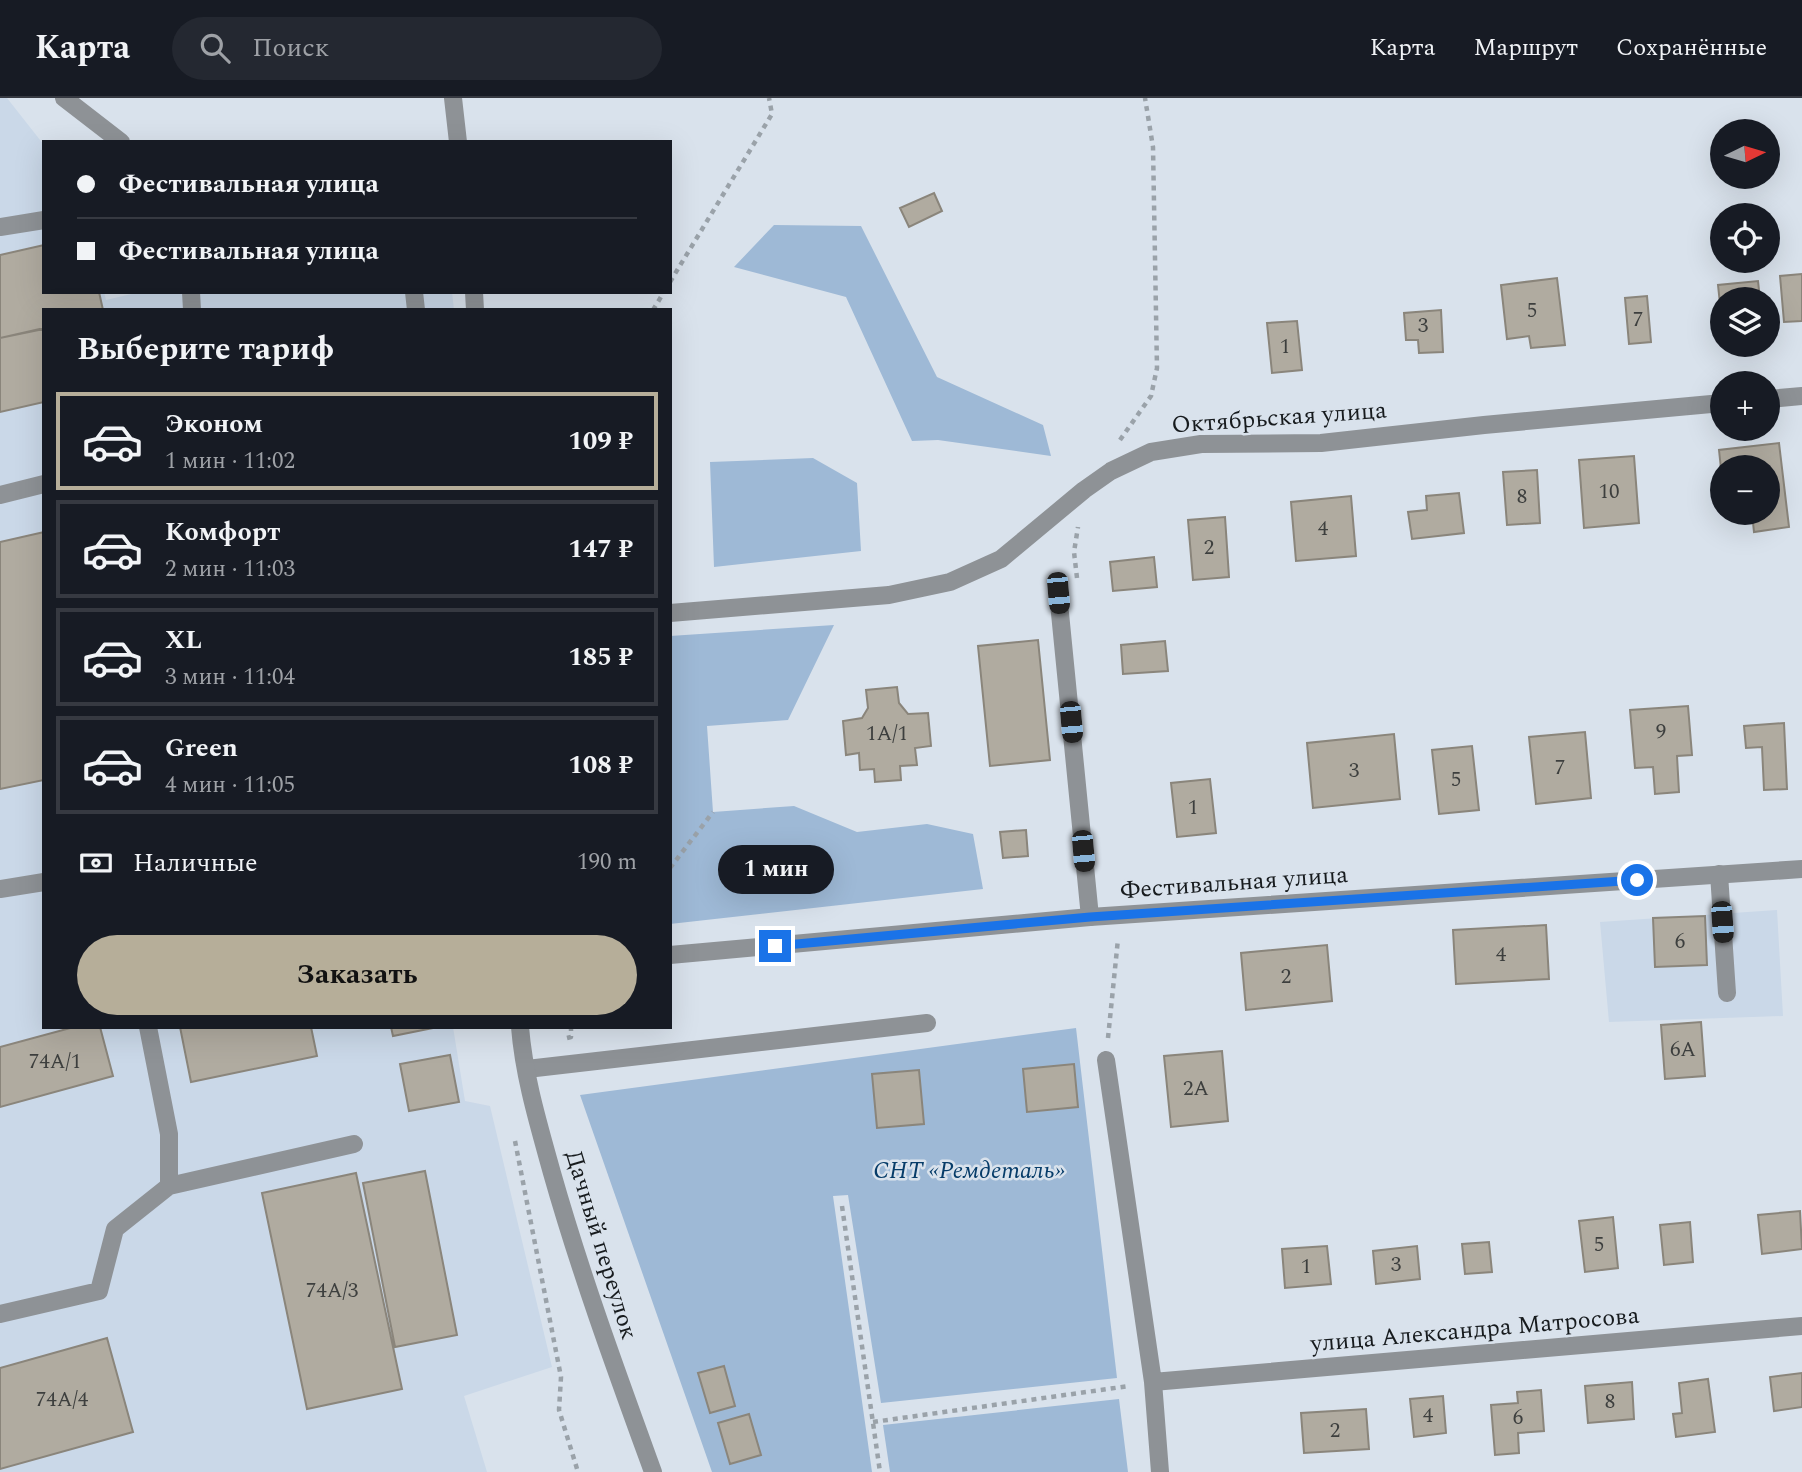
<!DOCTYPE html>
<html lang="ru">
<head>
<meta charset="utf-8">
<style>
	body { margin:0; font-family:Spectral,serif; background:#242831; color:#f1f3f6; height:100vh; display:flex; flex-direction:column; font-size:26px; white-space:nowrap }
	* { box-sizing:border-box; margin:0 }
	p { font-size:23px; color:#9ea1a6 }
	.icon { flex:none; width:38px; height:38px; fill:none; stroke:currentColor; stroke-width:2; stroke-linecap:round; stroke-linejoin:round }
	.map { position:relative; flex:1; overflow:hidden }
	.sheet { position:absolute; left:42px; top:210px; width:630px; height:721px; display:flex; flex-direction:column; background:#171b24; border-radius:0px; box-shadow:0 7px 28px #0002 }
	.sheet>* { flex:none }
	.hud { position:absolute; left:42px; top:42px; width:630px; height:154px; border-radius:0px; box-shadow:0 7px 28px #0002; display:grid; align-content:center; height:154px; padding:0 35px; background:#171b24 }
	.needle { width:46px; rotate:85deg }
	.tools { position:absolute; left:1710px; top:21px; display:grid; gap:14px }
	.tools a { display:grid; place-items:center; width:70px; height:70px; border-radius:50%; background:#171b24; box-shadow:0 7px 28px #0002; font-size:35px }
	.end { position:absolute; width:32px; height:32px; margin:-16px; border:9px solid #1a73e8; background:#fff; box-shadow:0 0 0 4px #fff }
	.from { border-radius:50% }
	.bubble { position:absolute; height:49px; border-radius:24px; background:#171b24; box-shadow:0 7px 28px #0002; font-size:23px; font-weight:700; line-height:49px; text-align:center }
	.car { position:absolute; width:21px; height:42px; margin:-21px -10px; border-radius:9px; box-shadow:0 0 5px 2px #0007; background:linear-gradient(#222 24%,#8ab4d8 0 40%,#222 0 76%,#8ab4d8 0 86%,#222 0) }
	.hud b { display:flex; align-items:center; gap:24px; height:66px; font-size:26px }
	.hud b+b { border-top:2px solid #363941 }
	.hud i { width:18px; height:18px; background:#f1f3f6 }
	ul { padding:0; list-style:none }
	li { display:flex; align-items:center; gap:21px; height:98px; margin:0 14px 10px; padding:0 21px; border:4px solid #363941; border-radius:0px }
	li div { flex:1 }
	li b { display:block; font-size:26px }
	li em { font-style:normal; font-weight:700 }
	li.selected { border-color:#b6ae99 }
	li>.icon { width:63px; height:63px; stroke-width:1.5 }
	h2 { padding:0 35px; font-size:32px; line-height:84px }
	.pay { display:flex; align-items:center; gap:18px; height:77px; padding:0 35px; font-size:26px }
	.pay p { margin-inline-start:auto }
	.action { display:flex; gap:14px; margin-top:auto; padding:14px 35px }
	.action a { flex:1; height:80px; border-radius:42px; background:#b6ae99; color:#111; font-size:28px; font-weight:700; line-height:80px; text-align:center }
	header { display:flex; align-items:center; gap:42px; box-sizing:border-box; height:98px; padding:0 35px; background:#171b24; border-bottom:2px solid #363941 }
	header strong { font-size:33px }
	nav { display:flex; gap:38px; margin-inline-start:auto; font-size:24px }
	.search { width:490px; height:63px; background:#242831; display:flex; align-items:center; gap:18px; box-sizing:border-box; padding:0 24px; border-radius:38px; color:#9ea1a6; font-size:26px }
	.map>svg:first-child { display:block }
	.built { fill:#cad8e8 }
	.green { fill:#9eb9d6 }
	.building { fill:#b0aba0; stroke:#8a857b; stroke-width:2 }
	.lines { fill:none; stroke-linecap:round; stroke-linejoin:round }
	.path { stroke:#9aa2a9; stroke-width:4.5; stroke-dasharray:5 5; stroke-linecap:butt }
	.service { stroke:#8e9296; stroke-width:18 }
	.minor { stroke:#8e9296; stroke-width:18 }
	.route { stroke:#1a73e8; stroke-width:9 }
	.labels { text-anchor:middle; dominant-baseline:central; stroke-width:5; stroke-linejoin:round; paint-order:stroke }
	.number-label { font-size:21px; fill:#3d3f3e }
	.street-label { font-size:24px; fill:#171b1e; stroke:#d9e2ec }
	.park-label { font-size:24px; font-style:italic; fill:#063c69; stroke:#d9e2ec }
</style>
</head>
<body>
<header>
<strong>Карта</strong>
<div class="search"><svg class="icon" aria-label="search" viewBox="0 0 24 24"><circle cx="10" cy="10" r="6"/><path d="M15 15l6 6"/></svg>Поиск</div>
<nav><a>Карта</a><a>Маршрут</a><a>Сохранённые</a></nav>
</header>
<div class="map">
<svg width="1802" height="1374" viewBox="0 0 1802 1374">
	<rect width="100%" height="100%" fill="#d9e2ec"/>
	<path class="built" d="M0 0H7L44 47V194H104L106 202 140 194H452L454 212H44V929H453L465 1003 490 1008 552 1269 464 1298 487 1374H0Z
		M1777 812 1783 918 1609 924 1600 824Z"/>
	<path class="green" d="M774 127 861 128 937 279 1043 327 1051 358 938 342 912 343 846 199 734 169Z
		M813 360 857 385 861 453 714 469 710 364Z
		M834 527 788 622 707 628 713 714 794 708 857 734 927 726 973 736 983 791 670 826V538Z
		M1076 930 1117 1280 881 1305 848 1097 833 1098 872 1374H712L580 997Z
		M1119 1301 1128 1374H890L883 1327Z"/>
	<path class="building" d="M934 95 942 113 909 129 900 110Z
		M44 147V194H99L103 212H44V231L0 240V157Z
		M1802 176V223L1784 224 1780 178Z
		M1557 180 1565 247 1531 250 1529 238 1507 241 1501 187Z
		M1758 183 1760 201H1722V225L1718 187Z
		M1647 198 1651 244 1629 246 1625 200Z
		M1441 212 1443 254 1419 255 1418 242H1406L1404 215Z
		M1297 223 1302 272 1272 275 1267 225Z
		M44 230V304L0 314V240Z
		M1779 345 1789 429 1754 434 1752 415H1768V369H1722V380L1719 352Z
		M1634 358 1639 425 1584 430 1579 362Z
		M1537 372 1540 425 1507 427 1503 374Z
		M1459 395 1464 435 1412 441 1408 414 1427 412 1426 398Z
		M1351 398 1356 458 1296 463 1291 404Z
		M1225 419 1229 479 1193 482 1188 422Z
		M44 434V682L0 691V444Z
		M1154 459 1157 489 1113 493 1110 464Z
		M1038 542 1050 662 990 668 978 548Z
		M1165 543 1168 573 1123 576 1121 547Z
		M897 589 899 605 908 616 928 615 931 648 915 650 917 667 900 668 901 682 875 684 874 671 860 672 859 655 846 657 843 623 862 620 868 610 866 592Z
		M1688 608 1692 657 1677 658 1679 694 1655 696 1653 669 1635 670 1630 612Z
		M1784 625 1787 691 1764 692 1762 649 1746 650 1744 628Z
		M1585 634 1591 700 1536 706 1529 639Z
		M1394 636 1400 701 1313 710 1307 645Z
		M1472 648 1479 712 1439 716 1432 652Z
		M1210 681 1216 735 1177 739 1171 685Z
		M1026 732 1028 758 1003 760 1000 734Z
		M1705 818 1707 867 1655 869 1653 820Z
		M1546 827 1549 881 1456 886 1453 832Z
		M1327 847 1332 903 1246 912 1241 855Z
		M1701 924 1705 978 1665 981 1661 927Z
		M74 929H100L113 978 0 1009V949Z
		M180 929H311L317 958 191 984Z
		M391 929H438L393 938Z
		M1222 953 1228 1023 1171 1029 1164 958Z
		M450 957 459 1004 409 1013 400 966Z
		M1074 966 1078 1009 1027 1014 1023 971Z
		M919 972 924 1026 877 1030 872 976Z
		M425 1073 457 1237 395 1249 363 1085Z
		M356 1075 402 1291 307 1311 262 1095Z
		M1800 1113 1802 1151 1762 1156 1758 1117Z
		M1613 1119 1618 1170 1585 1174 1579 1123Z
		M1690 1124 1693 1164 1664 1167 1660 1127Z
		M1489 1144 1492 1174 1465 1176 1462 1146Z
		M1327 1148 1331 1186 1285 1190 1282 1151Z
		M1417 1148 1420 1181 1376 1186 1373 1153Z
		M107 1240 133 1334 0 1371V1270Z
		M724 1268 735 1308 710 1315 698 1275Z
		M1802 1275V1309L1774 1313 1770 1279Z
		M1708 1281 1715 1334 1676 1339 1673 1316 1682 1315 1679 1285Z
		M1632 1284 1634 1321 1588 1325 1585 1288Z
		M1541 1292 1544 1333 1518 1335 1519 1355 1495 1357 1491 1307 1518 1305 1517 1294Z
		M1443 1298 1446 1335 1414 1339 1410 1301Z
		M1366 1311 1369 1351 1304 1355 1301 1315Z
		M749 1316 761 1357 730 1366 718 1325Z"/>
	<g class="lines">
		<path class="path" d="M670 184 772 16 769 0
			M653 212 664 194
			M1120 342 1151 298 1157 270 1153 49 1145 0
			M1077 480 1074 454 1078 429
			M670 770 713 714
			M567 940 571 939V929
			M1108 940 1118 841
			M515 1043 561 1279 559 1312 578 1374
			M842 1108 880 1374
			M873 1324 1129 1288"/>
		<path class="service" d="M64 0 121 44
			M0 129 44 122
			M191 194 192 212
			M414 194 416 212
			M0 397 44 386
			M1058 495 1090 819
			M1719 776 1727 895
			M0 791 44 784
			M527 971 927 925
			M169 1088 354 1046
			M0 1216 99 1193 115 1131 169 1088V1036L148 929"/>
		<path class="minor" d="M453 0 458 44
			M474 194 475 212
			M1768 301 1802 298
			M670 515 889 497 950 484 1001 461 1084 392 1111 373 1151 354 1201 346 1321 345 1484 327 1722 305
			M670 857 1090 819 1802 771
			M520 929C524 979 539 1028 552 1075 581 1177 617 1275 653 1374
			M1106 962 1153 1284 1160 1374
			M1153 1284 1802 1228"/>
	</g>
	<g class="lines">
		<path class="route" d="M775 848 1090 819 1637 782"/>
	</g>
	<g class="labels">
		<g class="number-label">
			<text x="1532" y="213">5</text>
			<text x="1638" y="222">7</text>
			<text x="1423" y="228">3</text>
			<text x="1285" y="249">1</text>
			<text x="1609" y="394">10</text>
			<text x="1522" y="399">8</text>
			<text x="1323" y="431">4</text>
			<text x="1209" y="450">2</text>
			<text x="1661" y="634">9</text>
			<text x="887" y="636">1А/1</text>
			<text x="1560" y="670">7</text>
			<text x="1354" y="673">3</text>
			<text x="1456" y="682">5</text>
			<text x="1193" y="710">1</text>
			<text x="1680" y="844">6</text>
			<text x="1501" y="857">4</text>
			<text x="1286" y="879">2</text>
			<text x="1683" y="952">6А</text>
			<text x="55" y="964">74А/1</text>
			<text x="1196" y="991">2А</text>
			<text x="1599" y="1147">5</text>
			<text x="1396" y="1167">3</text>
			<text x="1306" y="1169">1</text>
			<text x="332" y="1193">74А/3</text>
			<text x="62" y="1302">74А/4</text>
			<text x="1610" y="1304">8</text>
			<text x="1428" y="1318">4</text>
			<text x="1518" y="1320">6</text>
			<text x="1335" y="1333">2</text>
		</g>
		<g class="street-label">
			<text transform="translate(1279 320) rotate(-4)">Октябрьская улица</text>
			<text transform="translate(1234 785) rotate(-4)">Фестивальная улица</text>
			<text transform="translate(601 1147) rotate(73)">Дачный переулок</text>
			<text transform="translate(1475 1232) rotate(-5)">улица Александра Матросова</text>
		</g>
		<g class="park-label">
			<text x="969" y="1073">СНТ «Ремдеталь»</text>
		</g>
	</g>
</svg>
<div class="tools">
<a><svg class="needle" viewBox="-14 -14 28 28"><path d="M0-13l5 13h-10z" fill="#e53935"/><path d="M0 13l5-13h-10z" fill="#9ea1a6"/></svg></a>
<a><svg class="icon" aria-label="locate" viewBox="0 0 24 24"><circle cx="12" cy="12" r="6"/><path d="M12 2v4M12 18v4M2 12h4M18 12h4"/></svg></a>
<a><svg class="icon" aria-label="layers" viewBox="0 0 24 24"><path d="M12 4l9 5-9 5-9-5zM3 14l9 5 9-5"/></svg></a>
<a>+</a>
<a>−</a>
</div>
<i class="end from" style="left:1637px;top:782px"></i>
<i class="end" style="left:775px;top:848px"></i>
<div class="bubble" style="left:718px;top:747px;width:116px">1 мин</div>
<i class="car" style="left:1058px;top:495px;rotate:175deg"></i>
<i class="car" style="left:1071px;top:624px;rotate:175deg"></i>
<i class="car" style="left:1083px;top:753px;rotate:175deg"></i>
<i class="car" style="left:1722px;top:824px;rotate:176deg"></i>
<div class="hud">
<b><i class="from"></i>Фестивальная улица</b>
<b><i></i>Фестивальная улица</b>
</div>
<section class="sheet">
<h2>Выберите тариф</h2>
<ul>
<li class="selected"><svg class="icon" aria-label="car" viewBox="0 0 24 24"><path d="M5 17H2v-5l4-1 3-4h7l3 4 3 1v5h-3M9 17h6M6 11h13"/><circle cx="7" cy="17" r="2"/><circle cx="17" cy="17" r="2"/></svg><div><b>Эконом</b><p>1 мин · 11:02</p></div><em>109 ₽</em></li>
<li><svg class="icon" aria-label="car" viewBox="0 0 24 24"><path d="M5 17H2v-5l4-1 3-4h7l3 4 3 1v5h-3M9 17h6M6 11h13"/><circle cx="7" cy="17" r="2"/><circle cx="17" cy="17" r="2"/></svg><div><b>Комфорт</b><p>2 мин · 11:03</p></div><em>147 ₽</em></li>
<li><svg class="icon" aria-label="car" viewBox="0 0 24 24"><path d="M5 17H2v-5l4-1 3-4h7l3 4 3 1v5h-3M9 17h6M6 11h13"/><circle cx="7" cy="17" r="2"/><circle cx="17" cy="17" r="2"/></svg><div><b>XL</b><p>3 мин · 11:04</p></div><em>185 ₽</em></li>
<li><svg class="icon" aria-label="car" viewBox="0 0 24 24"><path d="M5 17H2v-5l4-1 3-4h7l3 4 3 1v5h-3M9 17h6M6 11h13"/><circle cx="7" cy="17" r="2"/><circle cx="17" cy="17" r="2"/></svg><div><b>Green</b><p>4 мин · 11:05</p></div><em>108 ₽</em></li>
</ul>
<div class="pay"><svg class="icon" aria-label="cash" viewBox="0 0 24 24"><path d="M3 7h18v10H3z"/><circle cx="12" cy="12" r="2"/></svg>Наличные<p>190 m</p></div>
<div class="action"><a>Заказать</a></div>
</section>
</div>
</body>
</html>
